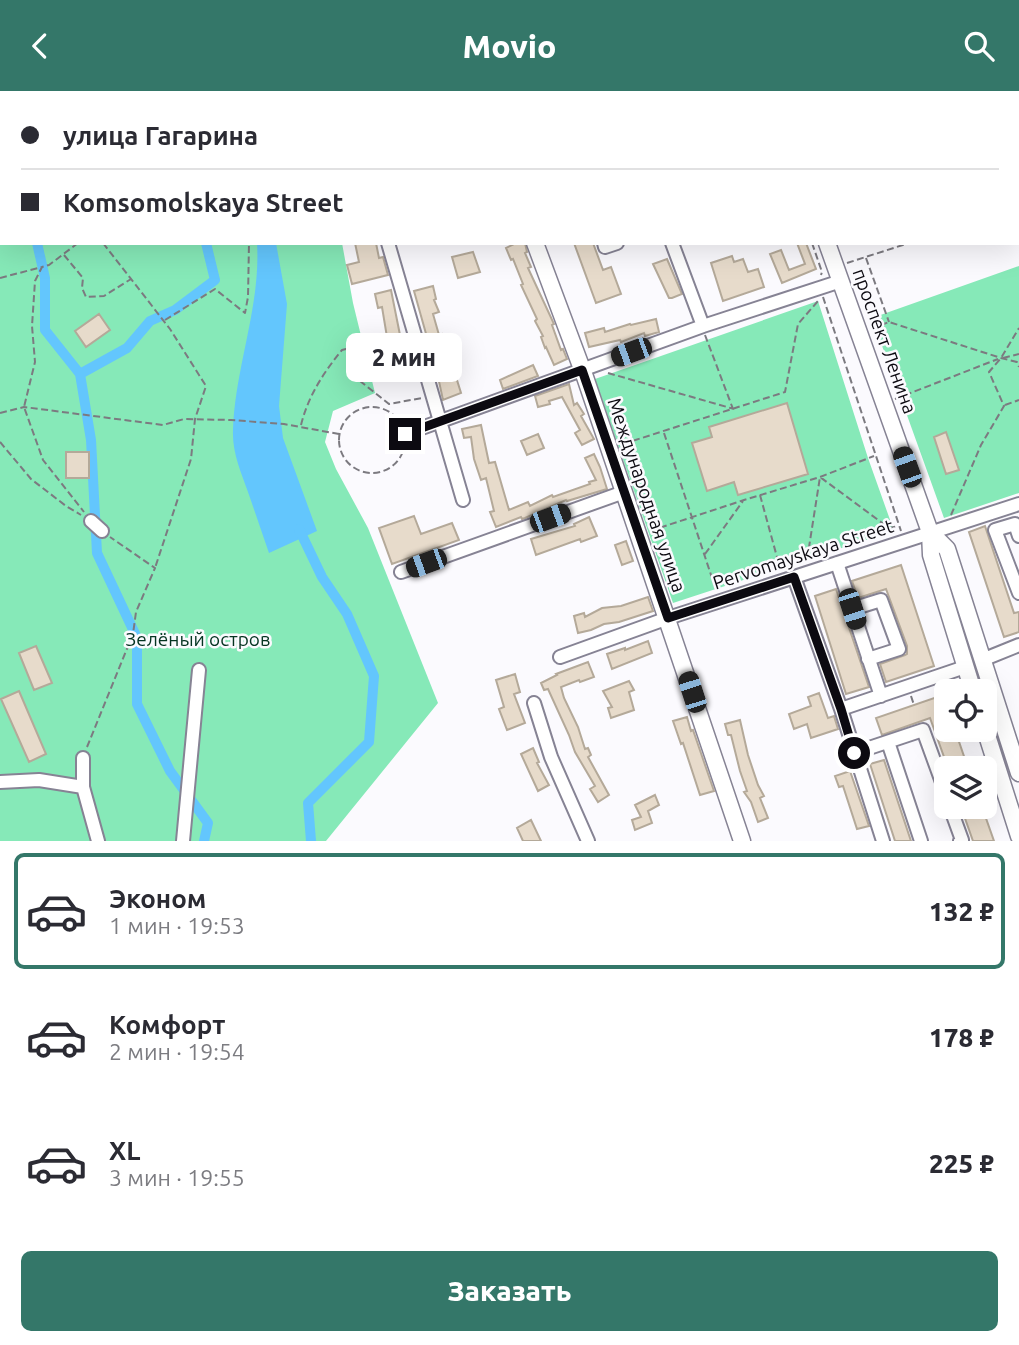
<!DOCTYPE html>
<html lang="ru">
<head>
<meta charset="utf-8">
<style>
	body { margin:0; font-family:Ubuntu,sans-serif; background:#f2f2f3; color:#2b2b33; height:100vh; display:flex; flex-direction:column; font-size:26px; white-space:nowrap }
	* { box-sizing:border-box; margin:0 }
	p { font-size:23px; color:#7c7c81 }
	.icon { flex:none; width:38px; height:38px; fill:none; stroke:currentColor; stroke-width:2; stroke-linecap:round; stroke-linejoin:round }
	.map { position:relative; height:750px; overflow:hidden }
	.drawer { display:flex; flex-direction:column; background:#fff; flex:1 }
	.drawer>* { flex:none }
	.hud { position:absolute; left:0px; top:0px; width:1020px; height:154px; box-shadow:0 7px 28px #0002; display:grid; align-content:center; height:154px; padding:0 21px; background:#fff }
	.tools { position:absolute; left:934px; top:588px; display:grid; gap:14px }
	.tools a { display:grid; place-items:center; width:63px; height:63px; border-radius:10px; background:#fff; box-shadow:0 7px 28px #0002; font-size:35px }
	.end { position:absolute; width:32px; height:32px; margin:-16px; border:9px solid #0c0a11; background:#fff; box-shadow:0 0 0 4px #fff }
	.from { border-radius:50% }
	.bubble { position:absolute; height:49px; border-radius:10px; background:#fff; box-shadow:0 7px 28px #0002; font-size:23px; font-weight:800; line-height:49px; text-align:center }
	.car { position:absolute; width:21px; height:42px; margin:-21px -10px; border-radius:9px; box-shadow:0 0 5px 2px #0007; background:linear-gradient(#222 24%,#8ab4d8 0 40%,#222 0 76%,#8ab4d8 0 86%,#222 0) }
	.hud b { display:flex; align-items:center; gap:24px; height:66px; font-size:26px }
	.hud b+b { border-top:2px solid #e1e1e2 }
	.hud i { width:18px; height:18px; background:#2b2b33 }
	ul { padding:12px 0 0; list-style:none }
	li { display:flex; align-items:center; gap:21px; height:116px; margin:0 14px 10px; padding:0 7px; border:4px solid transparent; border-radius:10px }
	li div { flex:1 }
	li b { display:block; font-size:26px }
	li em { font-style:normal; font-weight:800 }
	li.on { border-color:#347769 }
	li>.icon { width:63px; height:63px; stroke-width:1.5 }
	.button { display:flex; gap:14px; margin-top:auto; padding:14px 21px }
	.button a { flex:1; height:80px; border-radius:10px; background:#347769; color:#fff; font-size:28px; font-weight:800; line-height:80px; text-align:center }
	header { display:flex; justify-content:space-between; align-items:center; height:91px; padding:0 21px; background:#347769; color:#fff; font-size:32px; font-weight:800 }
	.map>svg:first-child { display:block }
	.green { fill:#86e9b8 }
	.water { fill:#63c6fd }
	.lines { fill:none; stroke-linecap:round; stroke-linejoin:round }
	.canal { stroke:#63c6fd; stroke-width:10 }
	.building { fill:#e7dbcb; stroke:#b4a999; stroke-width:2 }
	.minor-casing { stroke:#868394; stroke-width:16 }
	.major-casing { stroke:#868394; stroke-width:19 }
	.path { stroke:#7c7a80; stroke-width:2; stroke-dasharray:7 3.5; stroke-linecap:butt }
	.minor { stroke:#fff; stroke-width:12 }
	.major { stroke:#fff; stroke-width:16 }
	.route { stroke:#0c0a11; stroke-width:9 }
	.labels { text-anchor:middle; dominant-baseline:central; stroke-width:5; stroke-linejoin:round; paint-order:stroke }
	.street-label { font-size:19px; fill:#0c0a11; stroke:#fbfafe }
	.park-label { font-size:19px; fill:#053421; stroke:#fbfafe }
</style>
</head>
<body>
<header><svg class="icon" aria-label="back" viewBox="0 0 24 24"><path d="M15 5l-7 7 7 7"/></svg>Movio<svg class="icon" aria-label="search" viewBox="0 0 24 24"><circle cx="10" cy="10" r="6"/><path d="M15 15l6 6"/></svg></header>
<div class="map">
<svg width="1019" height="750" viewBox="0 0 1019 750">
	<rect width="100%" height="100%" fill="#fbfafe"/>
	<path class="green" d="M0 0H276L277 2H2V152H342L353 212 375 302 333 320 325 351 336 378 368 437 438 612 326 750H0Z
		M1019 175V402L944 427 872 227Z
		M818 210 868 367 894 440 673 512 595 288Z"/>
	<path class="water" d="M257 152H276L287 213 279 315 283 347 317 440 269 462C262 442 255 421 248 401 241 381 232 361 233 339 235 276 261 215 257 152Z"/>
	<g class="lines">
		<path class="canal" d="M0 133 2 136
			M37 152 45 187V239L80 283 91 349 97 462 137 547V613L170 680 208 732 204 750
			M80 283 127 257 150 230 175 219 215 189 206 152
			M299 438 322 486 347 523 374 585 369 651 308 712 311 750"/>
	</g>
	<path class="building" d="M355 152H376L379 167 383 166 388 184 352 193 347 174 359 171Z
		M516 152H525L527 161 525 162 531 176 528 177 554 233 552 234 561 259 563 258 567 268 554 274 546 256 545 257 541 246 543 245 535 230 537 228 521 194 523 193 513 168 511 169 506 157Z
		M574 152H593L603 179 611 176 621 203 596 212Z
		M797 152H806L816 178 782 192 770 163 781 159 789 179 805 173Z
		M473 161 480 181 458 187 452 166Z
		M732 165 734 171 743 168 748 181 758 178 764 196 723 210 711 172Z
		M667 168 682 203 672 207H669L653 173Z
		M433 195 436 208 434 209 439 221 433 223 439 244 442 243 444 252 430 257 414 200Z
		M391 199 401 249 404 247 409 265 390 270 385 253 388 252 382 216 378 217 375 203Z
		M99 223 110 239 86 256 75 240Z
		M656 228 659 241 645 245 644 242 621 251 620 249 589 256 585 242 604 237 605 241 630 233 631 234Z
		M451 269 454 287 456 286 461 302 443 309 435 272Z
		M533 274 538 285 503 298 500 289Z
		M569 293 574 314 577 312 584 323 581 325 594 348 582 354 575 342 580 339 562 306 549 310 550 313 538 316 535 305Z
		M787 312 808 383 738 404 734 391 707 400 692 352 712 346 709 336Z
		M481 334 489 372 495 371 509 419 528 411 530 415 552 404 553 406 590 393 589 391 596 389 585 367 594 363 600 376 607 398 567 410 566 409 525 427 522 428 521 426 496 436 490 421 494 420 486 387 481 389 474 368 471 346 464 347 462 338Z
		M946 341 959 379 946 383 934 346Z
		M538 343 544 357 527 364 521 350Z
		M66 361H89V387H66Z
		M414 425 421 443 452 432 459 449 392 473 379 437Z
		M589 426 597 445 581 451 580 448 536 464 531 448 575 435 574 433Z
		M985 435 1014 522 1019 521V541L1004 546 969 441Z
		M626 450 633 470 622 474 615 454Z
		M901 474 934 575 886 591 880 573 905 564 907 563V555L886 498 858 507 852 490Z
		M836 498 869 596 846 603 815 505Z
		M648 506 653 520 619 531 604 533 591 539 578 542 574 525 584 522 585 526 602 517 621 515Z
		M648 550 652 562 612 578 607 563 625 557V559Z
		M36 555 52 592 34 599 19 562Z
		M588 571 594 586 580 591 579 589 561 596 564 607 578 636 585 658 588 657 591 664 588 666 609 704 598 711 590 698 595 695 575 661 569 644 548 598 544 599 541 592 557 584 556 583Z
		M515 583 520 601 514 603 525 632 507 639 499 618 504 616 496 589Z
		M629 590 634 599 629 601 634 619 611 627 608 617 612 616 603 600Z
		M19 600 46 663 29 671 1 608Z
		M819 602 828 627 834 625 838 638 811 647 807 633 794 638 789 623 811 615 808 606Z
		M943 604 947 616V639H955L968 677H948L930 627 882 644 876 627Z
		M687 626 691 640 693 639 714 700 700 704 683 652 681 653 673 630Z
		M740 629 748 664 758 694 764 705 760 707 768 727 758 731 751 711 744 701 747 700 740 680 731 644H728L725 633Z
		M533 657 539 671 537 672 549 694 538 700 521 663Z
		M884 669 911 750H895L870 673Z
		M850 680 869 735 857 738 843 695 839 696 835 685Z
		M655 704 659 714 648 720 652 732 635 739 632 729 641 726 635 714Z
		M961 716H982L994 750H973Z
		M531 729 541 750H523L517 737Z"/>
	<g class="lines">
		<defs>
			<path id="minor" d="M344 0V2
				M621 0 622 2
				M817 0V2
				M388 152 463 409
				M604 152 605 156 617 152
				M672 152 703 235
				M405 343 703 235 841 190
				M91 430 102 440
				M1019 445 1015 433 995 439 1019 502
				M837 472 881 605
				M401 481 624 401
				M794 486 841 618 883 750
				M852 518 881 509 899 558 868 568
				M560 566 668 527 1019 413
				M982 569 1019 554
				M534 612 551 666 588 750
				M841 618 965 576
				M888 651 921 750
				M854 662 923 639 947 705
				M83 667V696L98 750
				M0 691 39 689 83 696
				M950 716 962 749 960 750
				M183 750 199 579"/>
			<path id="major" d="M467 0 468 2
				M770 0 771 2
				M535 152 585 286 742 750
				M827 152 930 441 931 464 973 600
				M930 441 947 458 1019 682
				M985 638 1019 745"/>
		</defs>
		<use href="#minor" class="minor-casing"/>
		<use href="#major" class="major-casing"/>
		<path class="path" d="M13 0 14 2
			M150 0V2
			M193 0 194 2
			M1018 114H1019
			M78 152 49 174 42 176 35 190 32 235 35 271 24 316 43 369 84 421
			M103 152 170 238 206 295 195 328 191 368 155 477
			M812 152 822 181 821 184
			M64 164 83 187 82 197 86 206 104 205 131 188
			M866 167 889 231
			M847 172 909 152
			M0 187 42 176
			M823 206 901 440
			M165 229 215 198 245 222 248 206 249 152
			M871 238 889 231 1001 267 1017 271 1019 276
			M705 244 733 318
			M1003 267 1019 263
			M608 282 734 318
			M895 308 998 268
			M1005 314 1019 309
			M339 349a33 33 0 1 1 66 0a33 33 0 1 1-66 0Z
			M0 322 24 316 163 334 184 328 231 329 284 333 339 343
			M301 334C308 305 324 281 342 259L346 258 351 261 360 290 389 313 422 307
			M664 342 716 499
			M0 351 31 388 66 415 81 424
			M623 353 785 301 798 233 818 210
			M760 404 780 477 807 469 820 386 889 437 898 435
			M951 424 981 354 1004 315 989 281 1001 267 1019 237
			M650 440 744 409 820 386 874 365
			M705 463 743 410
			M911 605 914 614
			M87 656 133 543 136 521 155 477 110 446"/>
		<use href="#minor" class="minor"/>
		<use href="#major" class="major"/>
	</g>
	<g class="lines">
		<path class="route" d="M405 343 582 279 668 527 794 486 841 618 854 662"/>
	</g>
	<g class="labels">
		<g class="street-label">
			<text transform="translate(885 250) rotate(70)">проспект Ленина</text>
			<text transform="translate(647 404) rotate(71)">Международная улица</text>
			<text transform="translate(803 463) rotate(-18)">Pervomayskaya Street</text>
		</g>
		<g class="park-label">
			<text x="198" y="548">Зелёный остров</text>
		</g>
	</g>
</svg>
<div class="tools">
<a><svg class="icon" aria-label="locate" viewBox="0 0 24 24"><circle cx="12" cy="12" r="6"/><path d="M12 2v4M12 18v4M2 12h4M18 12h4"/></svg></a>
<a><svg class="icon" aria-label="layers" viewBox="0 0 24 24"><path d="M12 4l9 5-9 5-9-5zM3 14l9 5 9-5"/></svg></a>
</div>
<i class="end from" style="left:854px;top:662px"></i>
<i class="end" style="left:405px;top:343px"></i>
<div class="bubble" style="left:346px;top:242px;width:116px">2 мин</div>
<i class="car" style="left:631px;top:261px;rotate:250deg"></i>
<i class="car" style="left:907px;top:376px;rotate:340deg"></i>
<i class="car" style="left:550px;top:427px;rotate:70deg"></i>
<i class="car" style="left:426px;top:472px;rotate:250deg"></i>
<i class="car" style="left:852px;top:518px;rotate:162deg"></i>
<i class="car" style="left:692px;top:601px;rotate:342deg"></i>
<div class="hud">
<b><i class="from"></i>улица Гагарина</b>
<b><i></i>Komsomolskaya Street</b>
</div>
</div>
<section class="drawer">
<ul>
<li class="on"><svg class="icon" aria-label="car" viewBox="0 0 24 24"><path d="M5 17H2v-5l4-1 3-4h7l3 4 3 1v5h-3M9 17h6M6 11h13"/><circle cx="7" cy="17" r="2"/><circle cx="17" cy="17" r="2"/></svg><div><b>Эконом</b><p>1 мин · 19:53</p></div><em>132 ₽</em></li>
<li><svg class="icon" aria-label="car" viewBox="0 0 24 24"><path d="M5 17H2v-5l4-1 3-4h7l3 4 3 1v5h-3M9 17h6M6 11h13"/><circle cx="7" cy="17" r="2"/><circle cx="17" cy="17" r="2"/></svg><div><b>Комфорт</b><p>2 мин · 19:54</p></div><em>178 ₽</em></li>
<li><svg class="icon" aria-label="car" viewBox="0 0 24 24"><path d="M5 17H2v-5l4-1 3-4h7l3 4 3 1v5h-3M9 17h6M6 11h13"/><circle cx="7" cy="17" r="2"/><circle cx="17" cy="17" r="2"/></svg><div><b>XL</b><p>3 мин · 19:55</p></div><em>225 ₽</em></li>
</ul>
<div class="button"><a>Заказать</a></div>
</section>
</body>
</html>
